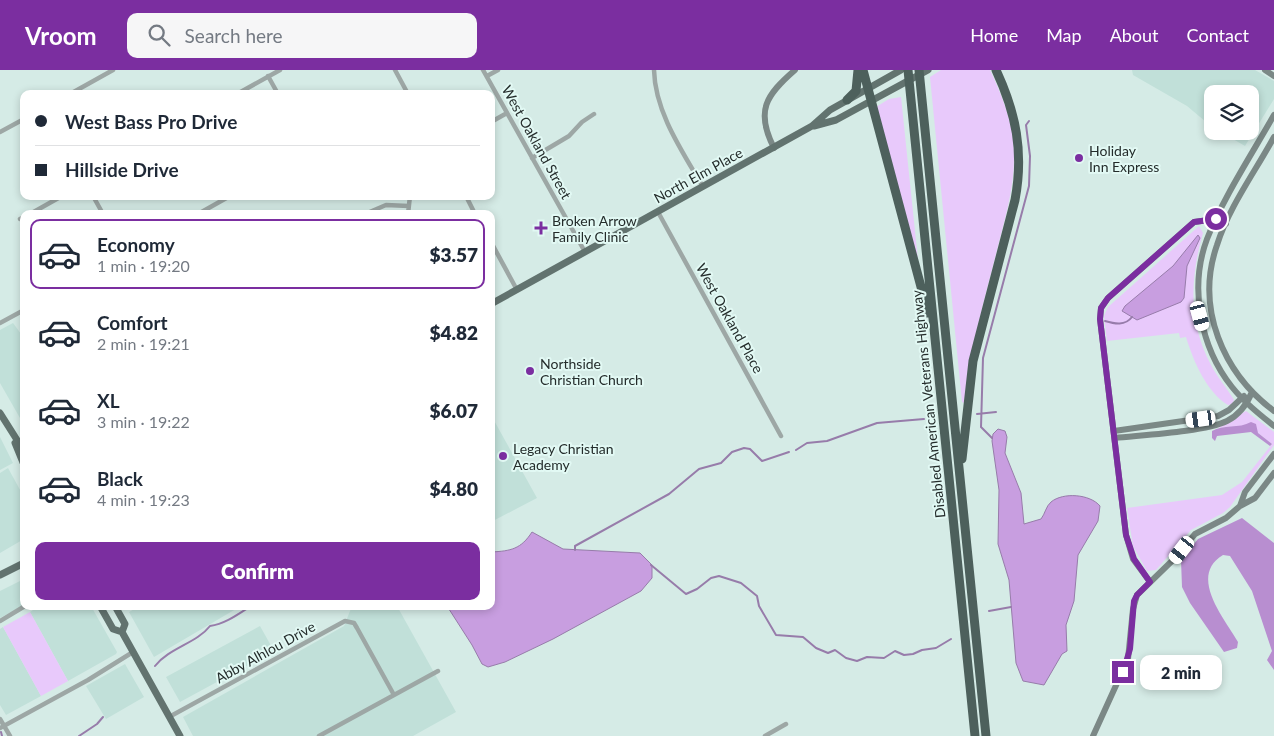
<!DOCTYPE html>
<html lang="en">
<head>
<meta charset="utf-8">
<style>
	body { margin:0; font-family:Lato,sans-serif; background:#f6f6f7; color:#1f2937; height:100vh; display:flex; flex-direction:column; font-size:19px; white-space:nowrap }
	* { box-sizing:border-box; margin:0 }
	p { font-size:16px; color:#747a83 }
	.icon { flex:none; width:28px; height:28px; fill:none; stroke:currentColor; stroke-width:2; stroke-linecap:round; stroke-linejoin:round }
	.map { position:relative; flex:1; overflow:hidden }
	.side { position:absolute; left:20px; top:140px; width:475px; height:400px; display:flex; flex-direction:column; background:#fff; border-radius:10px; box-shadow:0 2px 8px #0003 }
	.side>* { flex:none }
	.hud { position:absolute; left:20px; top:20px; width:475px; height:110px; border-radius:10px; box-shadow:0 2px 8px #0003; display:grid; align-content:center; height:110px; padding:0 15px; background:#fff }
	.tools { position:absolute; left:1204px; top:15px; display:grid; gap:10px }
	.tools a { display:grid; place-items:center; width:55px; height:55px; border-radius:10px; background:#fff; box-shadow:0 2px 8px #0003; font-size:25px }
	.end { position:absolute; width:22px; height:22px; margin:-11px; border:6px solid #7b2ea0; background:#fff; box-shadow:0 0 0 2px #fff }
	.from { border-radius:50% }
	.bubble { position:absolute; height:35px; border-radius:10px; background:#fff; box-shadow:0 2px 8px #0003; font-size:16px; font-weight:800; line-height:35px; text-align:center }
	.car { position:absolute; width:15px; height:30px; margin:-15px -8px; border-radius:6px; box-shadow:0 0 4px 1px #0007; background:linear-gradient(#fff 24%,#345 0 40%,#fff 0 76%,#345 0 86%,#fff 0) }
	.hud b { display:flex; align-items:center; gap:18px; height:48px; font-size:19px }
	.hud b+b { border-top:1px solid #e0e1e3 }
	.hud i { width:12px; height:12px; background:#1f2937 }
	ul { padding:9px 0 0; list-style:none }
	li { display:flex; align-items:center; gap:15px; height:70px; margin:0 10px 8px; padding:0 5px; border:2px solid transparent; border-radius:10px }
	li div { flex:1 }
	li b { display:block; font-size:19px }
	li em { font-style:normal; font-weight:800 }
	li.selected { border-color:#7b2ea0 }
	li>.icon { width:45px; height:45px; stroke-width:1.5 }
	.action { display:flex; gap:10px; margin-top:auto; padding:10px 15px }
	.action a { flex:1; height:58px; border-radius:10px; background:#7b2ea0; color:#fff; font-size:20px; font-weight:800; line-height:58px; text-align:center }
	header { display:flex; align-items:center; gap:30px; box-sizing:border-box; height:70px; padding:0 25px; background:#7b2ea0; color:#fff }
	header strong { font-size:24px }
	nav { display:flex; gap:28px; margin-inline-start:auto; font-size:18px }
	.search { width:350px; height:45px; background:#f6f6f7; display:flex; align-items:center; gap:12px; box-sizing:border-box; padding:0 18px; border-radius:10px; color:#747a83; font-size:19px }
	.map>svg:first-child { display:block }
	.built { fill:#c1e0d9 }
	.green { fill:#e8c9fb }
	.forest { fill:#b88ed0 }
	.water { fill:#c89ee0; stroke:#977caa }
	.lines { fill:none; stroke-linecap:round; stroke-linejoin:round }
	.stream { stroke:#977caa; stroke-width:2 }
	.street { stroke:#9da7a5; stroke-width:4.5 }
	.secondary { stroke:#7b8886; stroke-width:6 }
	.primary { stroke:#62736f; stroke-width:7 }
	.highway { stroke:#4d605c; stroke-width:9 }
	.route { stroke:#7b2ea0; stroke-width:6 }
	.poi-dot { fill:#7b2ea0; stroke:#e2f9f4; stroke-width:2 }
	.labels { text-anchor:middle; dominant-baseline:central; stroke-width:4; stroke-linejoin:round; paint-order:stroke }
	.street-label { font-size:14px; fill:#242c2b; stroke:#e2f9f4 }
	.poi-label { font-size:14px; fill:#242c2b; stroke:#e2f9f4; text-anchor:start }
</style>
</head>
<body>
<header>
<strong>Vroom</strong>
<div class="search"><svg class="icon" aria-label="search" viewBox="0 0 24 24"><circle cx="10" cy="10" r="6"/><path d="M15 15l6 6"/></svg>Search here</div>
<nav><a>Home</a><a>Map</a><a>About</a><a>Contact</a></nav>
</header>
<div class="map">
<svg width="1274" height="666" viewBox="0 0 1274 666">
	<rect width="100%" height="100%" fill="#d5ebe6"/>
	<path class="built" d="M1132 0H1255L1274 11V29L1245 76 1219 61H1250V24H1212V57L1187 36 1133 5Z
		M13 253 24 268V355L0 313V260Z
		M491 345 537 428 491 452Z
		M0 367 13 393 0 400Z
		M8 398 24 427V469L0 483V403Z
		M22 510 24 535 0 548V521Z
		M39 536H91L117 582 116 584 68 611 30 542Z
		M140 536H241L154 587 129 542Z
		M352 536H397L456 642 413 666H193L183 647 344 556Z
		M260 556 274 581 180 632 166 607Z
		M3 557 41 626 6 645 0 635V559Z
		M125 594 144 627 106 649 86 616Z"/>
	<path class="green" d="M941 0H990C1002 26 1014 54 1014 83 1015 118 1004 151 996 184 983 234 970 282 964 333L962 332 930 7Z
		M901 27 918 190 876 37 889 29Z
		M1199 156 1203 163C1190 208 1188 252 1211 295 1217 307 1227 318 1234 330L1232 334 1228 335C1207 322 1194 293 1186 267L1180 268 1179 263 1107 271 1104 246 1108 237Z
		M1246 341 1274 362V375L1230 437 1223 443 1191 460 1156 500 1147 501 1133 476 1127 438 1222 425 1242 412 1272 374 1258 363 1256 358 1245 356 1218 358Z
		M30 542 68 611 41 626 3 557Z"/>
	<path class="forest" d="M1251 352 1256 354 1258 363 1272 374 1270 376 1251 362 1217 366 1215 371 1212 368V361C1223 354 1239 359 1251 352Z
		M1242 448 1274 473V600L1267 590 1272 581 1252 521 1230 486 1223 485C1188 506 1224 548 1238 572L1237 578 1224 582 1190 533 1182 517 1181 490 1198 469Z"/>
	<path class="water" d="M1198 165 1200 168 1187 196 1184 228 1181 232 1137 250 1122 241 1125 236 1173 196Z
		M998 359 1005 361 1007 367 1005 383 1021 423 1024 454 1041 449C1045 444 1046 436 1051 432 1063 422 1090 424 1100 436L1098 451 1078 485 1074 531 1066 555 1067 581 1062 584 1044 615 1023 611 1016 593 1009 510 998 474 999 420 992 371 993 364Z
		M532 462 563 479 640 483 652 495V508L641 521 553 569 505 592 488 597 482 594 472 575 447 536H491V482C511 481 521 479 532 462Z"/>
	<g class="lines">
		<path class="stream" d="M1105 251C1115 254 1125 256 1132 247
			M977 344 996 342
			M992 368 981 357 983 288 1029 116 1030 86 1026 55 1029 51
			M796 380 807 373 827 371 877 353 924 349
			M575 480V476L669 424 699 399 721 393 732 382 744 378 750 379 762 391 789 382
			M651 495 686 524 697 519 711 508 719 506 741 513 757 526 759 536 776 565 803 567 816 578 828 583 835 580 846 588 857 591 867 587 884 588 895 581 904 585 913 584 922 580 936 578 951 569
			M289 536H295
			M989 541 1011 537
			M155 596C169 578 197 573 210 556 225 554 237 545 251 536
			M1 662 2 666
			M79 666 97 654 103 647"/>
		<path class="street" d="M395 0 408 24
			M483 0 585 182
			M654 0C655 42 682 81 703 117
			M268 6 278 24
			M487 6 498 0
			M70 24 113 0
			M237 24 280 0
			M491 52 507 43
			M0 62 24 49
			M532 88 569 66 582 52 594 44
			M93 126 103 144
			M466 126 475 144
			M658 142 781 366
			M30 144 62 126
			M198 144 230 126
			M365 144 386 135 409 136
			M408 144 410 126
			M20 149 24 147
			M491 172 517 220
			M0 253 24 240
			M0 551 25 536
			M169 647 345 551 354 553 357 558 394 625
			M0 649 10 666
			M0 658 88 610 133 582
			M319 666 438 601
			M765 666 786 654"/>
		<path class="secondary" d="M1265 0 1274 6
			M1274 45C1252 84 1223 128 1207 169 1189 217 1200 277 1232 317 1244 332 1259 344 1274 356
			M1274 67C1255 102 1229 137 1217 175 1195 238 1223 303 1274 341
			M774 78C755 41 766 25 795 0
			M1114 361 1218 346 1229 340 1244 326
			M1115 368C1142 365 1204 362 1227 351 1239 345 1247 334 1252 322
			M1240 436 1255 428 1274 403
			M1150 512 1133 489 1126 465 1100 249 1101 238 1108 228 1194 152 1216 149 1226 154
			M1093 666 1128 589 1133 539 1137 525 1174 489 1195 464 1226 448 1240 436 1245 422 1274 384"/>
		<path class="primary" d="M814 56 836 50 928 0
			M491 234 812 56 830 40 901 0
			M0 343 24 381
			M15 373 24 395
			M0 505 24 493
			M100 536 113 559 122 562 180 666
			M115 536 125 554 122 562"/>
		<path class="highway" d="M863 0 928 243
			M908 0 975 666
			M919 0 986 666
			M847 30 856 21 858 0
			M962 389 973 291 1015 130C1024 82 1016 43 996 0"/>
	</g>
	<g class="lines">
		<path class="route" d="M1123 602 1130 579 1134 531 1137 525 1150 512 1134 489 1126 465 1100 249 1101 238 1108 228 1194 152 1216 149"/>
	</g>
	<g class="poi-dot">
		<circle cx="1079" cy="88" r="5"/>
		<path d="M538.5 150.5h5v5h5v5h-5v5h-5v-5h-5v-5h5z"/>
		<circle cx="530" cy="301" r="5"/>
		<circle cx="503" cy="386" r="5"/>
	</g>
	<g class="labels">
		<g class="street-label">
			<text transform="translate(537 72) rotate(61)">West Oakland Street</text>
			<text transform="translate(698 105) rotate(-29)">North Elm Place</text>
			<text transform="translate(730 248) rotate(61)">West Oakland Place</text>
			<text transform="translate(928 334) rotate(-96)">Disabled American Veterans Highway</text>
			<text transform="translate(265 582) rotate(-29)">Abby Alhlou Drive</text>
		</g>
		<g class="poi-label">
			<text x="1089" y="80">Holiday<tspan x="1089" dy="16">Inn Express</tspan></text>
			<text x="552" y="150">Broken Arrow<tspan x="552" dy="16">Family Clinic</tspan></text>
			<text x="540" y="293">Northside<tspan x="540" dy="16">Christian Church</tspan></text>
			<text x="513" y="378">Legacy Christian<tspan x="513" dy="16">Academy</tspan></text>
		</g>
	</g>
</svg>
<div class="tools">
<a><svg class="icon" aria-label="layers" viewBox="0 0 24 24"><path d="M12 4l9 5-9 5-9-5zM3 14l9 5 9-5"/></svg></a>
</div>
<i class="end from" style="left:1216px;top:149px"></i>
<i class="end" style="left:1123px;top:602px"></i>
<div class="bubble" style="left:1140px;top:585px;width:82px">2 min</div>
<i class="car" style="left:1200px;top:246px;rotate:165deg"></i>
<i class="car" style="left:1201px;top:349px;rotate:262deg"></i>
<i class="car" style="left:1182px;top:480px;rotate:218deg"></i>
<div class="hud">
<b><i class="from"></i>West Bass Pro Drive</b>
<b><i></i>Hillside Drive</b>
</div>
<section class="side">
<ul>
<li class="selected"><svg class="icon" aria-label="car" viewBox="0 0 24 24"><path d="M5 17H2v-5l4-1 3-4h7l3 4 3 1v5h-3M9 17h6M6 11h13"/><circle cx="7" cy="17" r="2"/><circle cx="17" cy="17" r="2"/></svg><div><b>Economy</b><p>1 min · 19:20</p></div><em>$3.57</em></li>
<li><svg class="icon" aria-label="car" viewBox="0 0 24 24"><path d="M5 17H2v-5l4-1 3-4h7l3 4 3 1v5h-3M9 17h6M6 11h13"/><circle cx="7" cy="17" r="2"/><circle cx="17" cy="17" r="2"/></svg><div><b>Comfort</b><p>2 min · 19:21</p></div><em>$4.82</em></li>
<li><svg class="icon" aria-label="car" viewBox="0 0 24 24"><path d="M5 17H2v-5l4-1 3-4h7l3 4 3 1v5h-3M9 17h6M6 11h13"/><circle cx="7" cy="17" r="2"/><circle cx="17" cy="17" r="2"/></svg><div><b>XL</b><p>3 min · 19:22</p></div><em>$6.07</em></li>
<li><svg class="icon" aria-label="car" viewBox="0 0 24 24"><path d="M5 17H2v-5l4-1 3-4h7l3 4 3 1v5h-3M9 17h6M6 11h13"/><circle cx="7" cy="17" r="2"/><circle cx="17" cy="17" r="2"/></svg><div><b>Black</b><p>4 min · 19:23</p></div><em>$4.80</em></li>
</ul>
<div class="action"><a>Confirm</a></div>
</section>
</div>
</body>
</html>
